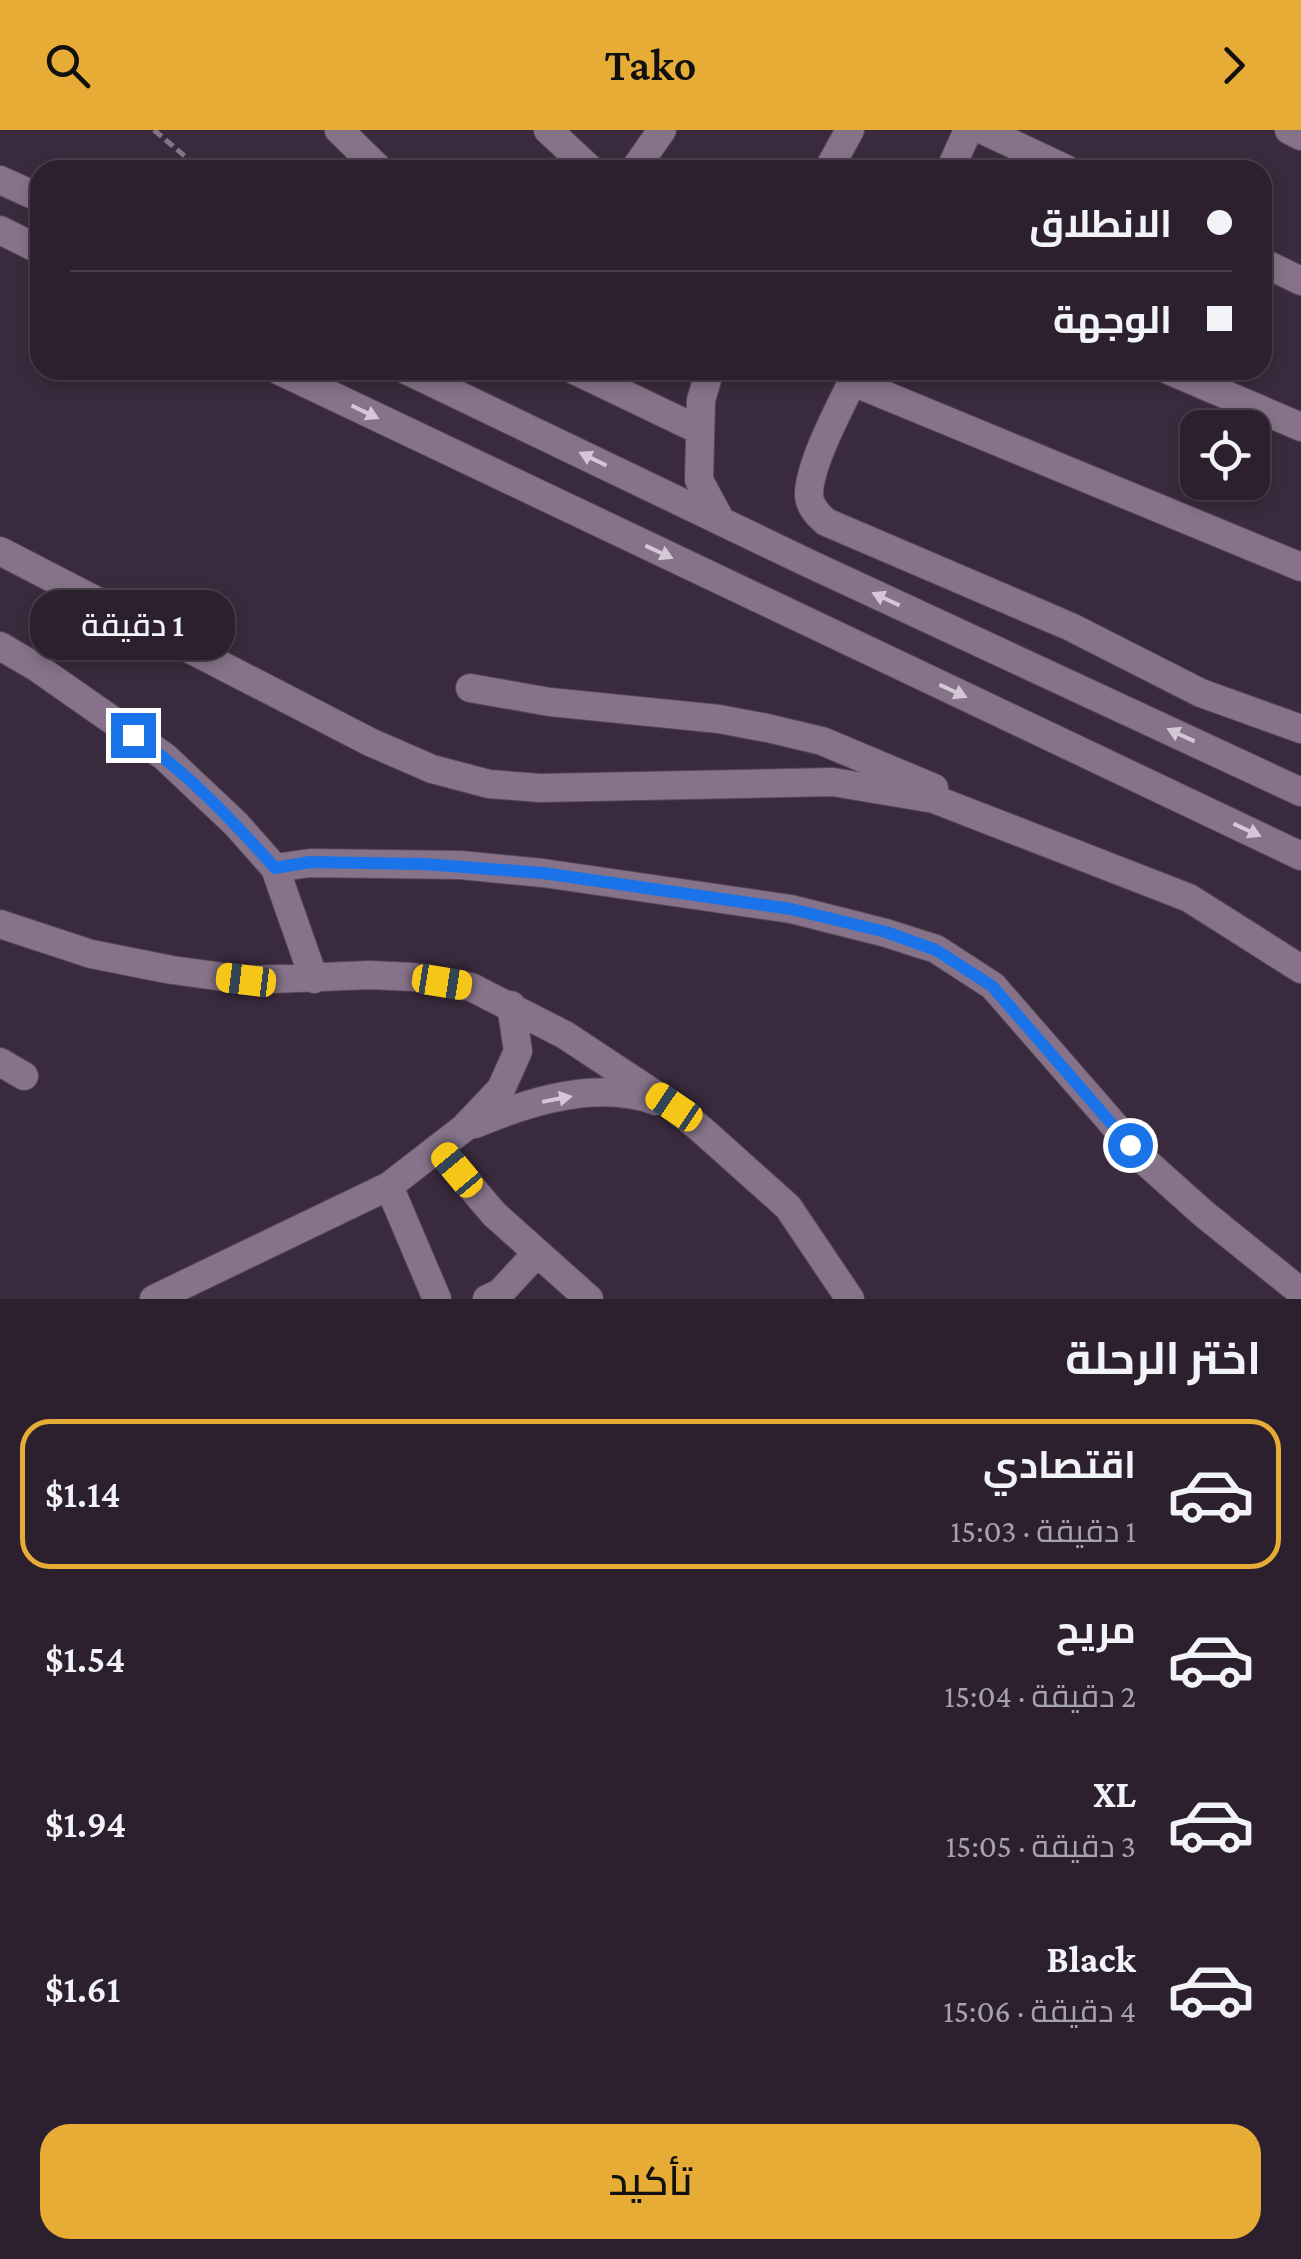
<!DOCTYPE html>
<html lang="ar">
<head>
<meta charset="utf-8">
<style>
	body { margin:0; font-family:"Crimson Pro",Cairo,serif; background:#342836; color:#f1f3f6; direction:rtl; height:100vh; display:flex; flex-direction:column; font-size:38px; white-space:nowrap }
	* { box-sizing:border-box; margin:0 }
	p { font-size:32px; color:#a6a3aa }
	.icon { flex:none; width:55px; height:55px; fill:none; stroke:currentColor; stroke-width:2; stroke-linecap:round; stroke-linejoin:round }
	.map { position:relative; height:1169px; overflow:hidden; direction:ltr }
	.side { display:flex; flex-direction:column; background:#2c202e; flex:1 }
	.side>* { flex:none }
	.guide { position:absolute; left:30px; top:30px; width:1242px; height:220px; border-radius:30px; box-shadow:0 5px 15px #0003,0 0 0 2px #483e4a; direction:rtl; display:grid; align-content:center; height:220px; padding:0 40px; background:#2c202e }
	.fabs { position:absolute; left:1180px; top:280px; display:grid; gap:20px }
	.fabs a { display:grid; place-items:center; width:90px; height:90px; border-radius:20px; background:#2c202e; box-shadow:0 5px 15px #0003,0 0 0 2px #483e4a; font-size:50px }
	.end { position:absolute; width:45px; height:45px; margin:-22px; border:12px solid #1a73e8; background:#fff; box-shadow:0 0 0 5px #fff }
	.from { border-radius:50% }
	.bubble { position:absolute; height:70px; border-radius:30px; background:#2c202e; box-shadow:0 5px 15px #0003,0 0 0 2px #483e4a; font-size:32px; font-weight:600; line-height:70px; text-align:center; direction:rtl }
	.car { position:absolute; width:30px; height:60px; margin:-30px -15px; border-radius:12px; box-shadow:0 0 8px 2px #0007; background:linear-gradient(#f5c518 24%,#345 0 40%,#f5c518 0 76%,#345 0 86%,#f5c518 0) }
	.guide b { display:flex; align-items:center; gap:35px; height:95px; font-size:38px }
	.guide b+b { border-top:2px solid #483e4a }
	.guide i { width:25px; height:25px; background:#f1f3f6 }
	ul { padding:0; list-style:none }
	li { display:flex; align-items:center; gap:30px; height:150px; margin:0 20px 15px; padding:0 20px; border:5px solid transparent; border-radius:30px }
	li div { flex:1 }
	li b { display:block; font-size:38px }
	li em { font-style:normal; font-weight:600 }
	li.active { border-color:#e6ac36 }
	li>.icon { width:90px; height:90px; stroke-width:1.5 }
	h2 { padding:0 40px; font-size:45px; line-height:120px }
	.primary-button { display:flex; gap:20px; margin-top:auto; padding:20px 40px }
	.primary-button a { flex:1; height:115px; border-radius:30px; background:#e6ac36; color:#111; font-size:40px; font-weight:600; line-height:115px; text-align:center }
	header { display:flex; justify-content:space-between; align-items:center; height:130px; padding:0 40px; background:#e6ac36; color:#111; font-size:45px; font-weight:600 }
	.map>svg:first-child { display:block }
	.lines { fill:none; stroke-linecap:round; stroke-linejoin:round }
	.minor-casing { stroke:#554757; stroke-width:30 }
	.path { stroke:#837686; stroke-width:5; stroke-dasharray:10 5; stroke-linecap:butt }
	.minor { stroke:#867389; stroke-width:28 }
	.oneway { fill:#d4c8d6 }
	.route { stroke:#1a73e8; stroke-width:12 }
</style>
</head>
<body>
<header><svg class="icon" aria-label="forward" viewBox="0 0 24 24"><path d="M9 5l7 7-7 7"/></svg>Tako<svg class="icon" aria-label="search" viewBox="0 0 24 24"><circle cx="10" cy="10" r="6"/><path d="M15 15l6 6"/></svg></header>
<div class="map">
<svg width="1301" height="1169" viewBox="0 0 1301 1169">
	<rect width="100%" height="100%" fill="#3a2a3d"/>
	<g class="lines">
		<defs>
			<path id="minor" d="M339 0 380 40
				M548 0 591 40
				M983 0 1068 40
				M1289 0 1301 6
				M634 40 662 0
				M828 40 850 0
				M950 40 968 0
				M0 50 40 68
				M0 100 40 120
				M1262 132 1301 151
				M278 240 1301 726
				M406 240 808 433 1301 662
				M574 240 699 300
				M710 240 701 270 699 350 721 391
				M858 240C844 270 808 334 809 366 810 377 818 385 826 392L1071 497 1201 563 1301 599
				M1168 240 1301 297
				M853 252 1301 437
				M0 421 370 612 432 639 489 654 540 658 833 652 934 669 1189 768 1301 839
				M0 516 36 537 165 627 236 694 275 738 314 849
				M470 558 550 572 719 589 767 598 822 611 934 658
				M275 738 310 733 460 735 543 743 791 779 886 803 936 819 993 856 1147 1033 1204 1084 1301 1162
				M0 794 91 824 172 840 246 850 370 845 413 847 471 857 565 905 674 977 702 1000 788 1077 850 1169
				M0 932 24 946
				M475 994C530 971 597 950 656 971
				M438 1018 494 1084 589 1169
				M389 1056 437 1169
				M154 1169 389 1056 464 998 501 959 518 921 511 875
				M487 1169 500 1163 536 1124"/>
		</defs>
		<use href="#minor" class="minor-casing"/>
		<path class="path" d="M154 0 201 40"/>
		<use href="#minor" class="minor"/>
	</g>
	<defs><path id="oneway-solid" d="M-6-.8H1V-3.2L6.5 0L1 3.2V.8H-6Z" transform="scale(2.5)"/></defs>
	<g class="oneway">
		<use href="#oneway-solid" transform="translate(365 282) rotate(26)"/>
		<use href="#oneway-solid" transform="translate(593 329) rotate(-154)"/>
		<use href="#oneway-solid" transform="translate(659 422) rotate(25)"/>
		<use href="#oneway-solid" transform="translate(886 469) rotate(-155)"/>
		<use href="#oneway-solid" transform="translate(953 561) rotate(25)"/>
		<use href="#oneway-solid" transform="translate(1181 605) rotate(-155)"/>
		<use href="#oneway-solid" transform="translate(1247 700) rotate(25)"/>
		<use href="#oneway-solid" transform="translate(557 969) rotate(-11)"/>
	</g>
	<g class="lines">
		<path class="route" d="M133 605C187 642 231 689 275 738L310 732 423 734 543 743 791 779 886 802 936 820 992 856 1130 1015"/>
	</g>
</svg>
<div class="fabs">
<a><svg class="icon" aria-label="locate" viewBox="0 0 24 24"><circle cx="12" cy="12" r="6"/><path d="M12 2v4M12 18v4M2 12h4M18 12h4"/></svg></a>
</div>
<i class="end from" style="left:1130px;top:1015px"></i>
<i class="end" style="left:133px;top:605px"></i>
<div class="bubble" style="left:30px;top:460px;width:205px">1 دقيقة</div>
<i class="car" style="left:246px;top:850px;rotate:277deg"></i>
<i class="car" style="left:442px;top:852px;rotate:99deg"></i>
<i class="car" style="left:674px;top:977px;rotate:304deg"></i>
<i class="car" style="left:457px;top:1040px;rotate:320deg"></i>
<div class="guide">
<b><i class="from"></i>الانطلاق</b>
<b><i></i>الوجهة</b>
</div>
</div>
<section class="side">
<h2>اختر الرحلة</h2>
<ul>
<li class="active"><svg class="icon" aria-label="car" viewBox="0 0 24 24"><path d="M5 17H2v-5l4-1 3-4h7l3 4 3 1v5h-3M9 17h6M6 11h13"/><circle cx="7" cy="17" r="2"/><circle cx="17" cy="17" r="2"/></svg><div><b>اقتصادي</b><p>1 دقيقة · 15:03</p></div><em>$1.14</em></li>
<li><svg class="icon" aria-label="car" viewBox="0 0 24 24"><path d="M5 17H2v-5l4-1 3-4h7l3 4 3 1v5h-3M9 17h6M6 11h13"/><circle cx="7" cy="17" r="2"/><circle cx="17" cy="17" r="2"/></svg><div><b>مريح</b><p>2 دقيقة · 15:04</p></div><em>$1.54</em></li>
<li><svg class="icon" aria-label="car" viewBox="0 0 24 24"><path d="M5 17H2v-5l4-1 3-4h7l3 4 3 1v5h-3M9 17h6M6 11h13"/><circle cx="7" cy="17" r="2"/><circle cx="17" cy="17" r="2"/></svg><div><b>XL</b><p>3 دقيقة · 15:05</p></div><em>$1.94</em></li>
<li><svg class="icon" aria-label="car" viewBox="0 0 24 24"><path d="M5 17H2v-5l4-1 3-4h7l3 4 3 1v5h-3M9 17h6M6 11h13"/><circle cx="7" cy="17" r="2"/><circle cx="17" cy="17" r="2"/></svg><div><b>Black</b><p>4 دقيقة · 15:06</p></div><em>$1.61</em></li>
</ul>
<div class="primary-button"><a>تأكيد</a></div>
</section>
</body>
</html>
